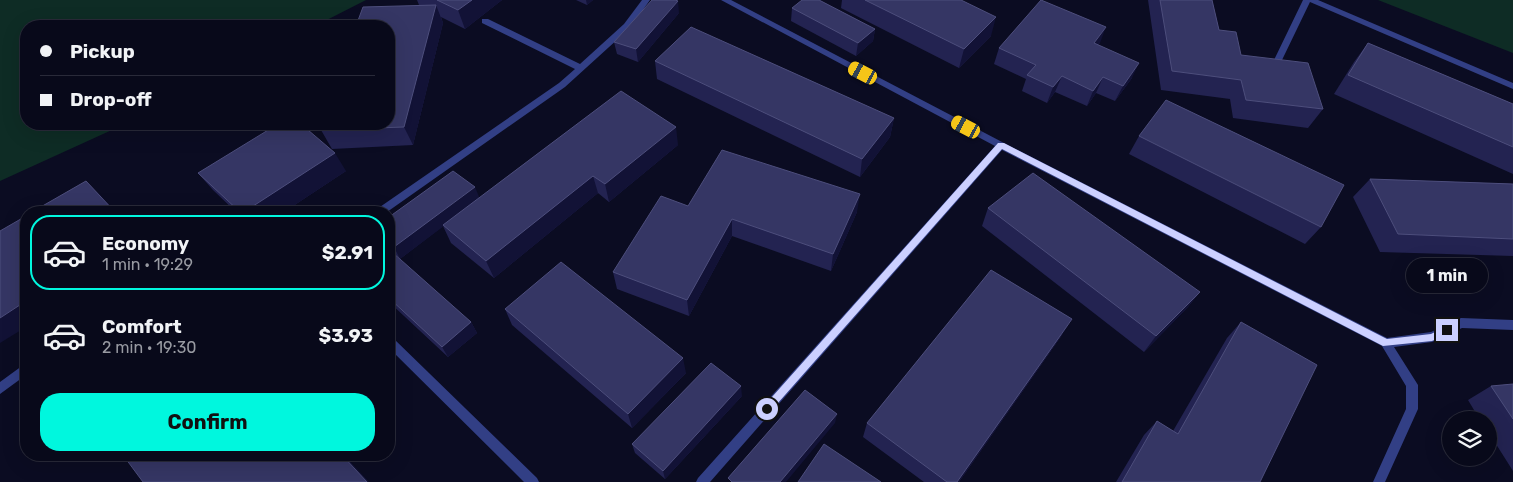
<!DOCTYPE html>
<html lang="en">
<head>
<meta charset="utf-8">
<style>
	body { margin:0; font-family:Rubik,sans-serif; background:#161727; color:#f1f3f6; height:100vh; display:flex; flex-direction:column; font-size:19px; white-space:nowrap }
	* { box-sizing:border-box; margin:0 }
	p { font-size:16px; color:#989aa2 }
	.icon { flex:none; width:28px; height:28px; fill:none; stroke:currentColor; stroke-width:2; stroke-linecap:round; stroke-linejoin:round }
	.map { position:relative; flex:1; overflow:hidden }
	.side { position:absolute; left:20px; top:206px; width:375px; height:255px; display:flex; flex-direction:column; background:#08091a; border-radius:20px; box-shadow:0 5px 20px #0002,0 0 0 1px #292a39 }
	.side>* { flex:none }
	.hud { position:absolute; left:20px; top:20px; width:375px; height:110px; border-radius:20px; box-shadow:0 5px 20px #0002,0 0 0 1px #292a39; display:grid; align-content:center; height:110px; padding:0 20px; background:#08091a }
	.tools { position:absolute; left:1442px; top:411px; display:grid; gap:10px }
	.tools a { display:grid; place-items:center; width:55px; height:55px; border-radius:50%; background:#08091a; box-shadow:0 5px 20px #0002,0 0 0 1px #292a39; font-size:25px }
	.end { position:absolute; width:22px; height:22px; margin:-11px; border:6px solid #ccd0ff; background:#111; box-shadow:0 0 0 2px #111 }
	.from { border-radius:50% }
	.bubble { position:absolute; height:35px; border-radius:18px; background:#08091a; box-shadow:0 5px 20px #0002,0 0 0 1px #292a39; font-size:16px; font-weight:700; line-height:35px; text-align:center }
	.car { position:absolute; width:15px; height:30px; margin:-15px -8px; border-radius:6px; box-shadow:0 0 4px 1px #0007; background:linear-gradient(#f5c518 24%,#345 0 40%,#f5c518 0 76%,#345 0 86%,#f5c518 0) }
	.hud b { display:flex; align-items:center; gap:18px; height:48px; font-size:19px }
	.hud b+b { border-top:1px solid #292a39 }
	.hud i { width:12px; height:12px; background:#f1f3f6 }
	ul { padding:9px 0 0; list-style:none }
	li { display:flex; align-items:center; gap:15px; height:75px; margin:0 10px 8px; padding:0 10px; border:2px solid transparent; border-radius:20px }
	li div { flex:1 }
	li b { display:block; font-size:19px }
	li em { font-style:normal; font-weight:700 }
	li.on { border-color:#00f7de }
	li>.icon { width:45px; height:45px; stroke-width:1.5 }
	.cta { display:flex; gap:10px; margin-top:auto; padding:10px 20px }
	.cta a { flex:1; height:58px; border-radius:20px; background:#00f7de; color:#111; font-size:20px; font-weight:700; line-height:58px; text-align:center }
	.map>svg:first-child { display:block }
	.green { fill:#0e2c25 }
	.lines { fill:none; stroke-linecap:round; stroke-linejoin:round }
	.lane { fill:#323f85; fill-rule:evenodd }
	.wall { fill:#232351 }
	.shaded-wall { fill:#121236 }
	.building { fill:#353664; stroke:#4d4e7c }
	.route { fill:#ccd0ff }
</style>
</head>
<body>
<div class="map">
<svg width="1513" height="482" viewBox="0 0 1513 482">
	<rect width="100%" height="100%" fill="#0b0c22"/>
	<path class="green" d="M0 0H366L315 26H26V124H125L0 181Z
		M1378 0H1513V53Z"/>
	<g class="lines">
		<path class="lane" d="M642 0H650L630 28 565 87 387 212H375L377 209 559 83 575 69 482 23V19H488L580 64 624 24Z
			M721 0H731L1004 143 1387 338 1431 332 1461 318 1513 320V330L1462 328 1432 342 1394 347 1418 385V409L1385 482H1373L1406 409V386L1382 346 1002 150 710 482H696L698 478 995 146Z
			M1303 0H1318L1513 83V89L1310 2 1282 60 1278 63 1275 62 1274 60Z
			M389 336 393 338 537 478 539 482H524L389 348Z
			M26 363V375L0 394V382Z"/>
	</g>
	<path class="wall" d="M417 0H502L465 29 441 17 443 23 413 145 332 149 321 130 419 5Z
		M576 0H593L587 5Z
		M842 0H961L991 36 959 68 841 8Z
		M1148 0H1212L1219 30 1241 55 1323 109 1308 128 1233 118 1230 99 1161 90Z
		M792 8 875 29 873 41 856 56 791 21Z
		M679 13 638 62 617 54 614 42Z
		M1100 43 1098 45 1132 78 1115 101 1096 93 1087 106 1055 92 1047 103 1022 91 1026 79 994 64 999 48Z
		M1368 43 1513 104V174L1334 94 1354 62Z
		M655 61 894 118 890 137 860 177 657 79Z
		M1139 136 1321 227 1305 244 1129 154Z
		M678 145 609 202 598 193 494 278 451 243 443 226 400 259 389 248V217L479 198Z
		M346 171 284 212H236L213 190 198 173Z
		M1370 179 1513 184V256L1380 252 1353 197Z
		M688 206 857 212 831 271 732 236 689 316 617 289 613 272Z
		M988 208 1200 292 1187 308 1144 352 982 226Z
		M389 255 471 322 477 333 448 357 389 302Z
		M505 309 686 373 632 428 512 325Z
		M1241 322 1260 482H1116L1144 435 1157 421 1173 431 1227 338Z
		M1062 335 959 482H924L863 437 867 423Z
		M1513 384V471L1489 433V420H1480L1468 400 1491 386Z
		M742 396 665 479 635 453 632 444Z"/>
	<path class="shaded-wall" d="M472 0H502L465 29 458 10Z
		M586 0H593L587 5Z
		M678 1 679 13 638 62 636 49Z
		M436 5 443 23 413 145 404 127Z
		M996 17 991 36 959 68 964 49Z
		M1106 27 1100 43 1087 59 1094 43Z
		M875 29 873 41 856 56 858 43Z
		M1139 63 1132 78 1115 101 1123 86Z
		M1062 76 1055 92 1047 103 1053 87Z
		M1103 77 1096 93 1087 106 1093 91Z
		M894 118 890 137 860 177 862 159Z
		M676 127 678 145 609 202 605 184Z
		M335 153 346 171 284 212H244Z
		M593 176 598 193 494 278 486 261Z
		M86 181 101 196 116 212H115Z
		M475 187 480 199 400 259 394 247Z
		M860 194 857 212 831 271 833 254Z
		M732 219V236L689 316 687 300Z
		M1200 292 1187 308 1144 352 1156 336Z
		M26 301V327L0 343V318Z
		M1072 319 1062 335 959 482H957Z
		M471 322 477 333 448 357 442 347Z
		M683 358 686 373 632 428 628 414Z
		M741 386 742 396 665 479 663 471Z
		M837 414 835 423 786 482H780Z
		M342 455H344L369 482H367Z"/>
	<path class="building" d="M437 0H472L458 10Z
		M652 0H675L678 1 636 49 614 42Z
		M802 0H819L875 29 858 43 792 8Z
		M865 0H961L996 17 964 49Z
		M1041 0 1106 27 1094 43 1139 63 1123 86 1103 77 1093 91 1062 76 1053 87 1027 75 1036 65 999 48Z
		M1160 0H1212L1219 30 1236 32 1241 55 1308 63 1323 109 1246 100 1241 80 1172 71Z
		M436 5 404 127 321 130 323 124H389V26H356L363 7Z
		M691 27 894 118 862 159 655 61Z
		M1368 43 1513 104V147L1348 75Z
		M621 91 676 127 605 184 593 176 486 261 443 225Z
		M1166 100 1344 185 1321 227 1139 136Z
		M278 124H301L335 153 244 212H240L198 173Z
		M722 150 860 194 833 254 732 219 687 300 613 272 661 196 688 206Z
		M453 171 475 187 394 247 389 243V217Z
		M1033 173 1200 292 1156 336 988 208Z
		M1370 179 1513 184V239L1398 234Z
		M86 181 115 212H32Z
		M26 216V301L0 318V231Z
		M392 252 471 322 442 347 389 298V255Z
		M561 262 683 358 628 414 505 309Z
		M991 270 1072 319 957 482H947L867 423Z
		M1241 322 1317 365 1260 482H1122L1157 421 1178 434Z
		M711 363 741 386 663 471 632 444Z
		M1513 384V419L1491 386Z
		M26 387V397L21 391Z
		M805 390 837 414 780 482H732L728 478Z
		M824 444 881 482H798Z
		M123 455H342L367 482H143Z"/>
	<path class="route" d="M998 143H1004L1387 339 1431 334 1447 326 1451 330 1450 333 1432 341 1383 346 1002 149 770 412H764V406Z"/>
</svg>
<div class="tools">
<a><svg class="icon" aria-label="layers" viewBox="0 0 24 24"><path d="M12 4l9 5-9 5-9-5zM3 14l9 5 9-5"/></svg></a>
</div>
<i class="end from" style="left:767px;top:409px"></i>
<i class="end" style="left:1447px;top:330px"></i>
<div class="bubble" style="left:1406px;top:258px;width:82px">1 min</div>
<i class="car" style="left:863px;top:73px;rotate:298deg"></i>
<i class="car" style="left:966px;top:127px;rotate:298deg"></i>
<div class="hud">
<b><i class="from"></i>Pickup</b>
<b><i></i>Drop-off</b>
</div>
<section class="side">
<ul>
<li class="on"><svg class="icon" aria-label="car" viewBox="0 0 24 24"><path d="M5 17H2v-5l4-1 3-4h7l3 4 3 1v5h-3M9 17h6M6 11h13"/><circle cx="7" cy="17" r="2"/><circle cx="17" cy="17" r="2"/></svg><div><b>Economy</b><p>1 min · 19:29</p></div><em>$2.91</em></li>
<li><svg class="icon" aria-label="car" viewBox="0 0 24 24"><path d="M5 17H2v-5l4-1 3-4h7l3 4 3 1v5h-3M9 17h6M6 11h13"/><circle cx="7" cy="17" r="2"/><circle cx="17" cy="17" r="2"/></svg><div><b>Comfort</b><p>2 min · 19:30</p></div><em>$3.93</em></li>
</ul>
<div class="cta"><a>Confirm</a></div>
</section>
</div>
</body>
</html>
